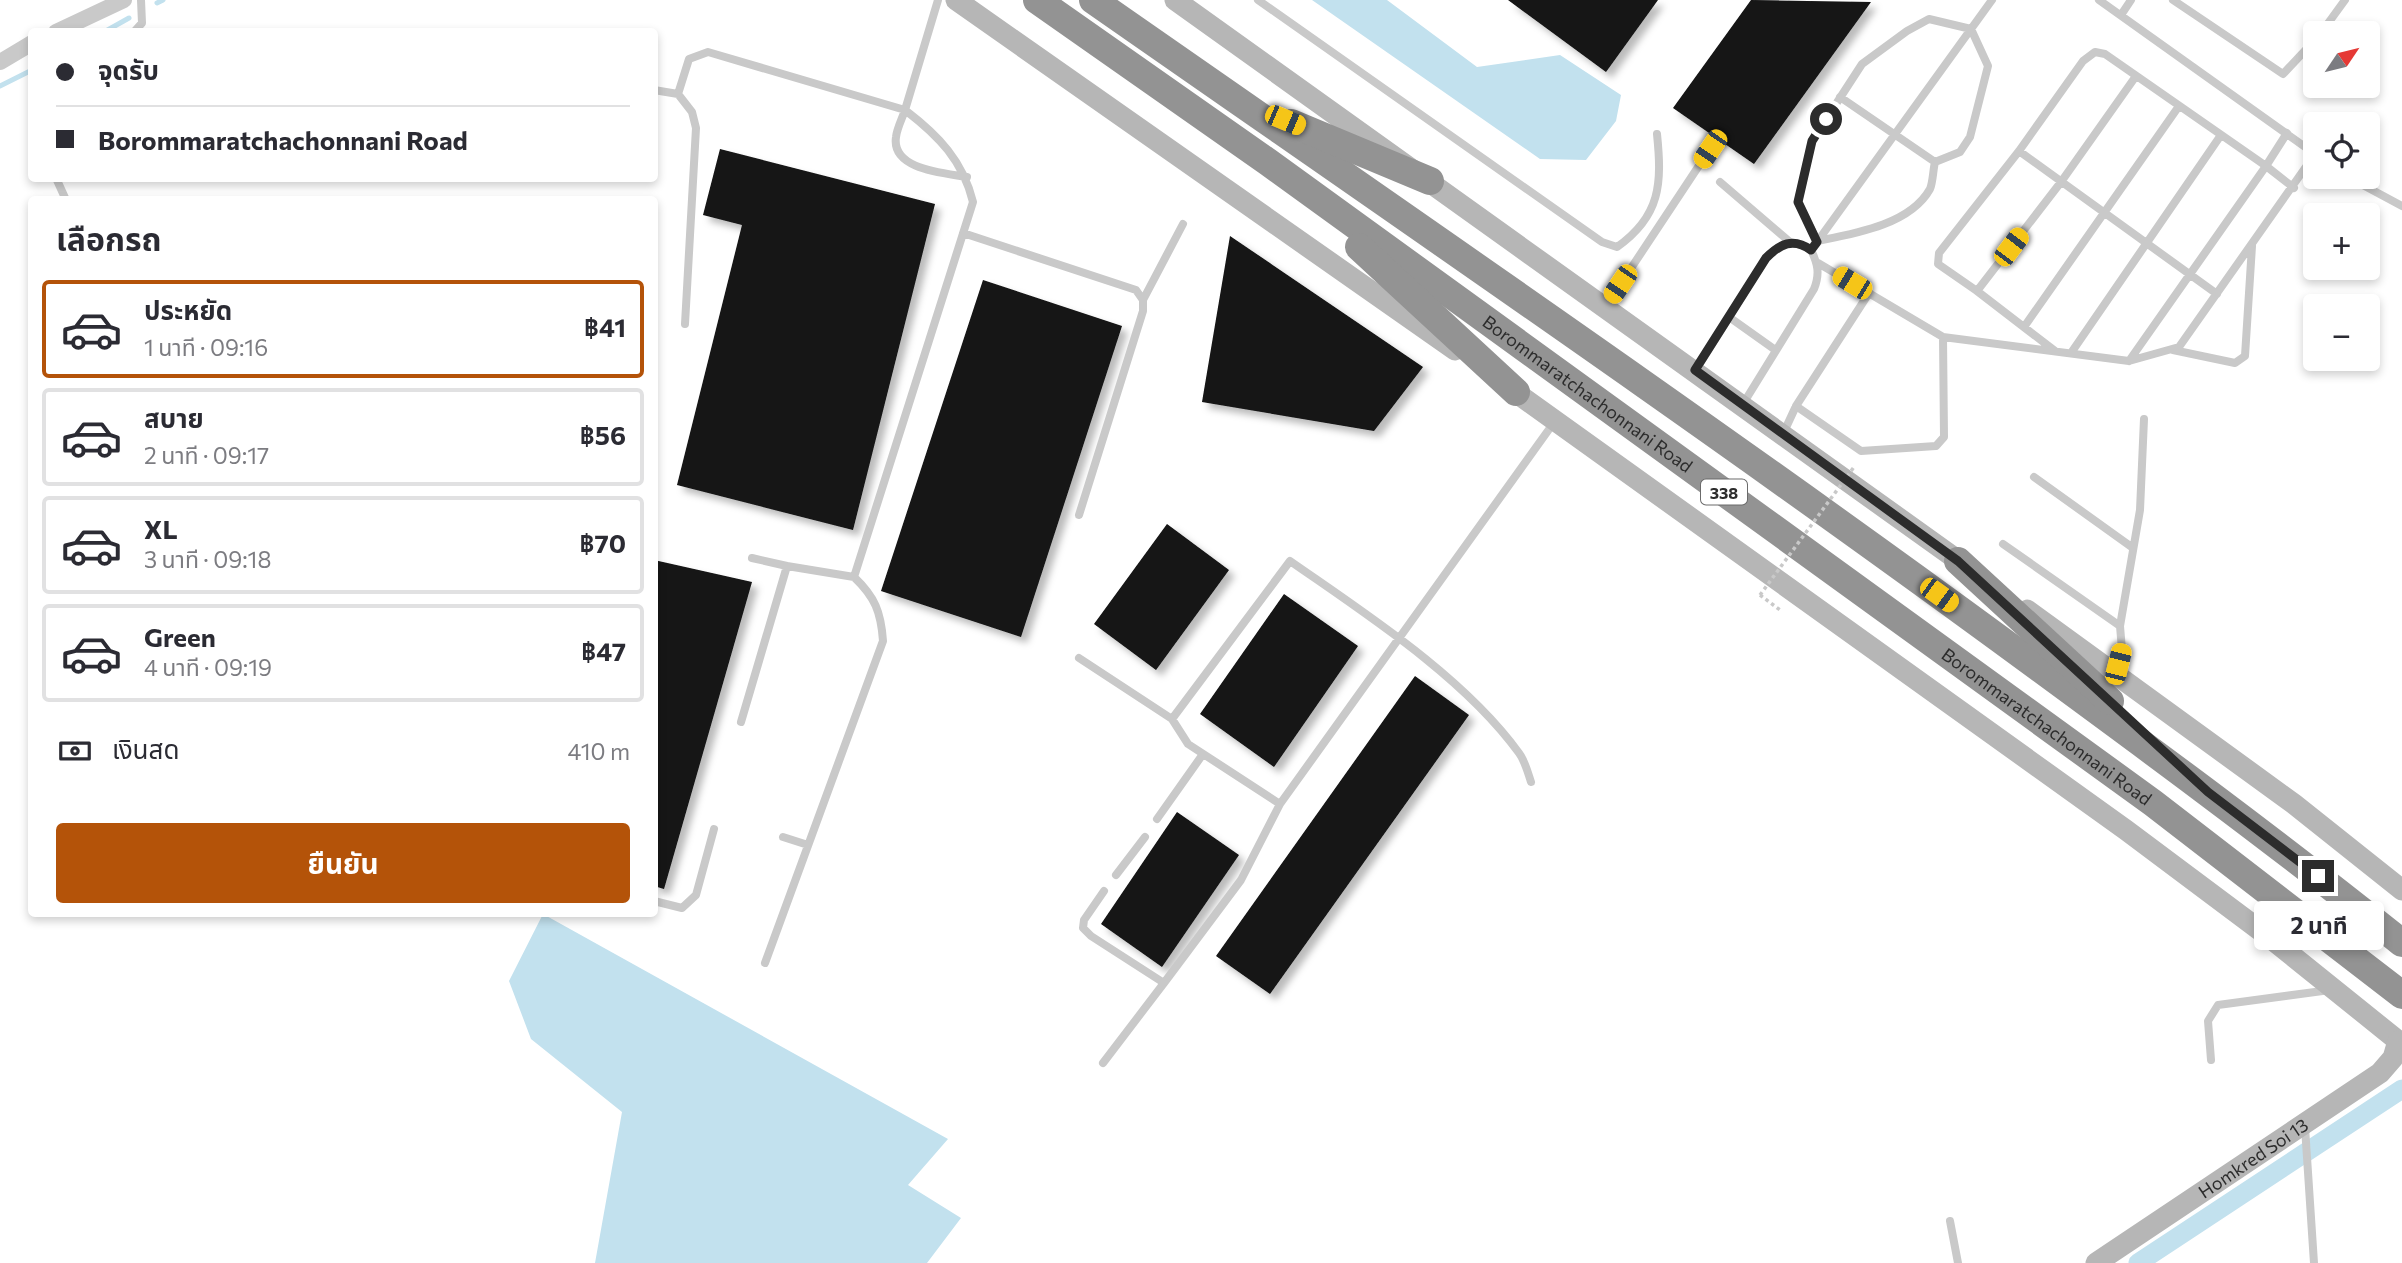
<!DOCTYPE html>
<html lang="th">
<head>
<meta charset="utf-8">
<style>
	body { margin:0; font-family:Commissioner,"Noto Sans Thai",sans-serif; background:#f2f2f3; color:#2b2b33; height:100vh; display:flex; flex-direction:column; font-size:26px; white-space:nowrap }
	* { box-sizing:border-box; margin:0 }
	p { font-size:23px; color:#7c7c81 }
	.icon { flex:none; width:38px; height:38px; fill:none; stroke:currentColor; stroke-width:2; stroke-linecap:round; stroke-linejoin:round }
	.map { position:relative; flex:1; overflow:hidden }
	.details { position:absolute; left:28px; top:196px; width:630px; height:721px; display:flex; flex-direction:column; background:#fff; border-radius:7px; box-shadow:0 4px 10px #0003 }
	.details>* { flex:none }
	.banner { position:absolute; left:28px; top:28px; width:630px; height:154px; border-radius:7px; box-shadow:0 4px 10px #0003; display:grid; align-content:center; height:154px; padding:0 28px; background:#fff }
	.needle { width:46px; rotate:55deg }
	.tools { position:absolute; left:2303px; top:21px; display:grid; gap:14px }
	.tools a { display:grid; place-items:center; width:77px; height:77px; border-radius:7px; background:#fff; box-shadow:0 4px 10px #0003; font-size:35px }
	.end { position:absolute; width:32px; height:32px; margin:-16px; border:9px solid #2c2c2c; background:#fff; box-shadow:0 0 0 4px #fff }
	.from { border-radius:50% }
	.bubble { position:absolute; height:49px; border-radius:7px; background:#fff; box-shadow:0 4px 10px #0003; font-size:23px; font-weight:700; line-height:49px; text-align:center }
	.car { position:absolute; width:21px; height:42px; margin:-21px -10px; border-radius:9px; box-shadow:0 0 5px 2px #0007; background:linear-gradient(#f5c518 24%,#345 0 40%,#f5c518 0 76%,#345 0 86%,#f5c518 0) }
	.banner b { display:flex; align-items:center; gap:24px; height:66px; font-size:26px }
	.banner b+b { border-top:2px solid #e1e1e2 }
	.banner i { width:18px; height:18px; background:#2b2b33 }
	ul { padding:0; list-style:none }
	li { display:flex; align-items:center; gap:21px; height:98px; margin:0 14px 10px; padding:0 14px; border:4px solid #e1e1e2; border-radius:7px }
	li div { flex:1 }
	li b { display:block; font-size:26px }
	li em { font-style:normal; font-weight:700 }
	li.on { border-color:#b45309 }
	li>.icon { width:63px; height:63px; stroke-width:1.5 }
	h2 { padding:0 28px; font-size:32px; line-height:84px }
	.pay { display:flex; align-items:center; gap:18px; height:77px; padding:0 28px; font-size:26px }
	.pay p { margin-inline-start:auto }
	.action { display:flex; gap:14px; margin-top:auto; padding:14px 28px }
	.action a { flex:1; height:80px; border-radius:7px; background:#b45309; color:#fff; font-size:28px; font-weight:700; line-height:80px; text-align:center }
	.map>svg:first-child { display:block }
	.water { fill:#c2e1ee }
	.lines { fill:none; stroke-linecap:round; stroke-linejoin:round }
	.stream { stroke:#c2e1ee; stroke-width:5 }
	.canal { stroke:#c2e1ee; stroke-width:19 }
	.building { fill:#131313; filter:url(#shadow) }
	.path { stroke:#c9c9c9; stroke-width:3.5; stroke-dasharray:3.5 3.5; stroke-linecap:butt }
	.lane { stroke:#c9c9c9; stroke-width:8 }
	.street { stroke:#c9c9c9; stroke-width:16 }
	.secondary { stroke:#b6b6b6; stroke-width:21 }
	.highway { stroke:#939393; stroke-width:28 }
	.path-bridge { stroke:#c9c9c9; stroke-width:3.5; stroke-dasharray:3.5 3.5; stroke-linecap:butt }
	.route { stroke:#2c2c2c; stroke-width:9 }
	.labels { text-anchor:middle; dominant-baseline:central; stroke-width:7; stroke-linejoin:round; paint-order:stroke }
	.shield { fill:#fff; stroke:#6b6b6b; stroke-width:2 }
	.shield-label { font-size:16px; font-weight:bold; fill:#2c2c2c }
	.street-label { font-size:18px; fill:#2c2c2c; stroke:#fff }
</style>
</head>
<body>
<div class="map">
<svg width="2402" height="1263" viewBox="0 0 2402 1263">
	<defs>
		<filter id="shadow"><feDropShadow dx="6" dy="6" stdDeviation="3.5" flood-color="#0004"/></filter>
	</defs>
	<rect width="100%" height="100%" fill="#fff"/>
	<path class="water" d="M1312 0H1387L1477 67 1560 55 1621 95 1616 121 1586 160 1540 159Z
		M543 914 948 1139 908 1185 961 1218 927 1263H595L622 1112 531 1039 509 981Z"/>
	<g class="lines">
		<path class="stream" d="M157 3 163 0
			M104 32 129 18
			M0 86 32 70"/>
		<path class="canal" d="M2138 1263 2402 1089"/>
	</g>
	<path class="building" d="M1508 0H1658L1606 72Z
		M1751 0 1871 2 1754 164 1673 108Z
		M720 149 935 204 853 530 677 485 742 225 703 215Z
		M1230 236 1423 367 1374 431 1202 402Z
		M983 280 1122 326 1021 637 881 591Z
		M1167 524 1229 570 1156 670 1094 624Z
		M654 560 752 582 664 889 654 886Z
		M1284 594 1358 646 1274 767 1200 714Z
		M1415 676 1469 715 1270 994 1216 956Z
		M1177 812 1239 855 1162 967 1101 924Z"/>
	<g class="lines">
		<path class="path" d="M1760 595 1780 610 1782 608"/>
		<path class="lane" d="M1258 0 1602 242 1617 247C1661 216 1662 183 1657 134
			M2099 0 2315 154
			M2173 0 2283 74 2315 40
			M2121 15 2131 0
			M1929 19 1971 29 1988 66 1970 137 1960 152 1935 162C1933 170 1933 182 1930 189 1910 225 1853 234 1817 241L1798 202 1812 141 1862 64 1907 31Z
			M134 32 142 23 141 0
			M2321 33 2345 0
			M654 90 678 94 689 59 708 52 905 110C902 119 897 128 896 137 891 170 945 173 967 177
			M678 94 692 112 696 128 685 324
			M1840 97 1935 162
			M2287 133 2266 166 2294 188
			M2019 151 2217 294
			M2348 177 2402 206
			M56 178 66 200
			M1720 182 1790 242
			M963 233 1136 290 1143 300V311L1079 515
			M1817 242 1992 0
			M1818 263 1943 337 2129 361 2179 347 2315 154
			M1977 291 1938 264 1939 253 2019 151 2083 61 2095 52 2105 54 2266 166 2129 361
			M1143 300 1183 224
			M1606 306 1710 149
			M1729 317 1774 349
			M2024 327 2179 106
			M2173 350 2235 363 2245 356 2252 246
			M2055 351 1977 291 2061 182 2136 76
			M2071 353 2221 135
			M1695 371 1766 258C1780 243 1793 238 1811 250 1818 264 1820 274 1814 289L1743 404
			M1796 406 1861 451 1936 446 1944 437 1943 337
			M1783 434 1796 406 1869 293
			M2034 477 2133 548
			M2003 544 2120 626 2122 650 2117 672
			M752 558 787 566
			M2120 626 2140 510 2144 419
			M1079 658 1172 719
			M741 722 787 566 854 577 973 202C963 161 939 136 905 110L938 0
			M1280 804 1188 744 1172 719 1290 561C1366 614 1464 677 1519 753 1525 761 1528 773 1531 782
			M1157 819 1203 754
			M783 837 808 845
			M1116 875 1145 837
			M654 901 682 908 696 895 714 829
			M765 963 883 641C881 612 875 597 854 577
			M1164 983 1241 880 1280 804 1555 421
			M2211 1060 2208 1021 2218 1005 2330 990
			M1103 1063 1164 983 1091 936 1083 928 1084 920 1104 891
			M2305 1127 2314 1263
			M1950 1221 1958 1263"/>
		<path class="street" d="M56 32 124 0
			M0 62 32 43"/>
		<g class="secondary">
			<path d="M956 0 1455 350"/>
			<path d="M1175 0 1970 569"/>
			<path d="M1504 384 2126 830 2269 937 2402 1044"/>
			<path d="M2027 610 2294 804 2402 890"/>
			<path id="s1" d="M2096 1263 2380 1073 2393 1058 2398 1041"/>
		</g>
		<g class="highway">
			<path id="s2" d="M1037 0 1268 162 2153 803 2402 995"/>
			<path d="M1093 0C1397 212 1702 421 2001 640 2136 739 2271 838 2402 943"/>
			<path d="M1291 123 1430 181"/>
			<path d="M1359 247 1516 392"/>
			<path d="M1958 561 2110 701"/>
		</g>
		<path class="path-bridge" d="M1760 595 1854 467"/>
	</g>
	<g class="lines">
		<path class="route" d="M1826 119 1812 141 1798 202 1817 242 1811 250C1793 237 1780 244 1766 258L1695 370 1958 561 2208 792 2318 876"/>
	</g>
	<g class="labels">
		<rect class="shield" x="1701" y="479.5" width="46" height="25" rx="5"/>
		<g class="shield-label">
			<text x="1724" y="492">338</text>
		</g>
		<g class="street-label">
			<text stroke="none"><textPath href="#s2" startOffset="677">Borommaratchachonnani Road</textPath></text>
			<text stroke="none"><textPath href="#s2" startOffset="1244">Borommaratchachonnani Road</textPath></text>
			<text stroke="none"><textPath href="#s1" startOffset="189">Homkred Soi 13</textPath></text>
		</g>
	</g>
</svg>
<div class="tools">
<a><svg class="needle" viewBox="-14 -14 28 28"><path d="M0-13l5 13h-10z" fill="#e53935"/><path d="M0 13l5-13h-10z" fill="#7c7c81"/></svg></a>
<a><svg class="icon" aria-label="locate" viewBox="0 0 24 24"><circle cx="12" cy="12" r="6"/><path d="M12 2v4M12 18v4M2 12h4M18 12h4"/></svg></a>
<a>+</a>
<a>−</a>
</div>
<i class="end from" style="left:1826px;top:119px"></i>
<i class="end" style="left:2318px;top:876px"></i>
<div class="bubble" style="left:2254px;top:901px;width:130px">2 นาที</div>
<i class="car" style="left:1285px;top:120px;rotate:113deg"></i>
<i class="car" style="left:1710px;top:149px;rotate:214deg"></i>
<i class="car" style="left:2011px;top:247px;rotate:37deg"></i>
<i class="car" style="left:1852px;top:283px;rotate:301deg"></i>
<i class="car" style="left:1620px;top:284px;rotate:214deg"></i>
<i class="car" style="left:1939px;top:595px;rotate:126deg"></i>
<i class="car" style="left:2118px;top:664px;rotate:14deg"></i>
<div class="banner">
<b><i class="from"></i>จุดรับ</b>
<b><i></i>Borommaratchachonnani Road</b>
</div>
<section class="details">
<h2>เลือกรถ</h2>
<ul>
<li class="on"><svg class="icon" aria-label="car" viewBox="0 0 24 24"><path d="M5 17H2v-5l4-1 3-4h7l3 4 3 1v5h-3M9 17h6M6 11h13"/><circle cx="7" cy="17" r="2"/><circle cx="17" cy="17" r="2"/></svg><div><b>ประหยัด</b><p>1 นาที · 09:16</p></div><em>฿41</em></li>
<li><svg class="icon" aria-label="car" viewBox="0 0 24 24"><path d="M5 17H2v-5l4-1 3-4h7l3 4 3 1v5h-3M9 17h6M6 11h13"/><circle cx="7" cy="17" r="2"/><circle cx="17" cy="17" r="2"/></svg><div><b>สบาย</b><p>2 นาที · 09:17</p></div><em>฿56</em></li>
<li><svg class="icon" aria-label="car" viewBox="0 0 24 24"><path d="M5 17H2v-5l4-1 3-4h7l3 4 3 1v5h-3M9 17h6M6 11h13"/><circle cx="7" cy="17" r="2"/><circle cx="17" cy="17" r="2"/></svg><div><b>XL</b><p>3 นาที · 09:18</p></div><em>฿70</em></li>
<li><svg class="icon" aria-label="car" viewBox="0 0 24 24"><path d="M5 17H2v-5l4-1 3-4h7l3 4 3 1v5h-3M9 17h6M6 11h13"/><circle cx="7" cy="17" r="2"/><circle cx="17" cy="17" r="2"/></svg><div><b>Green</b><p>4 นาที · 09:19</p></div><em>฿47</em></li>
</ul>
<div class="pay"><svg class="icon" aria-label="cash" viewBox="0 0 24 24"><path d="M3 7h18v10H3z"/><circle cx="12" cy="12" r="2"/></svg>เงินสด<p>410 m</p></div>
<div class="action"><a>ยืนยัน</a></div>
</section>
</div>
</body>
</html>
